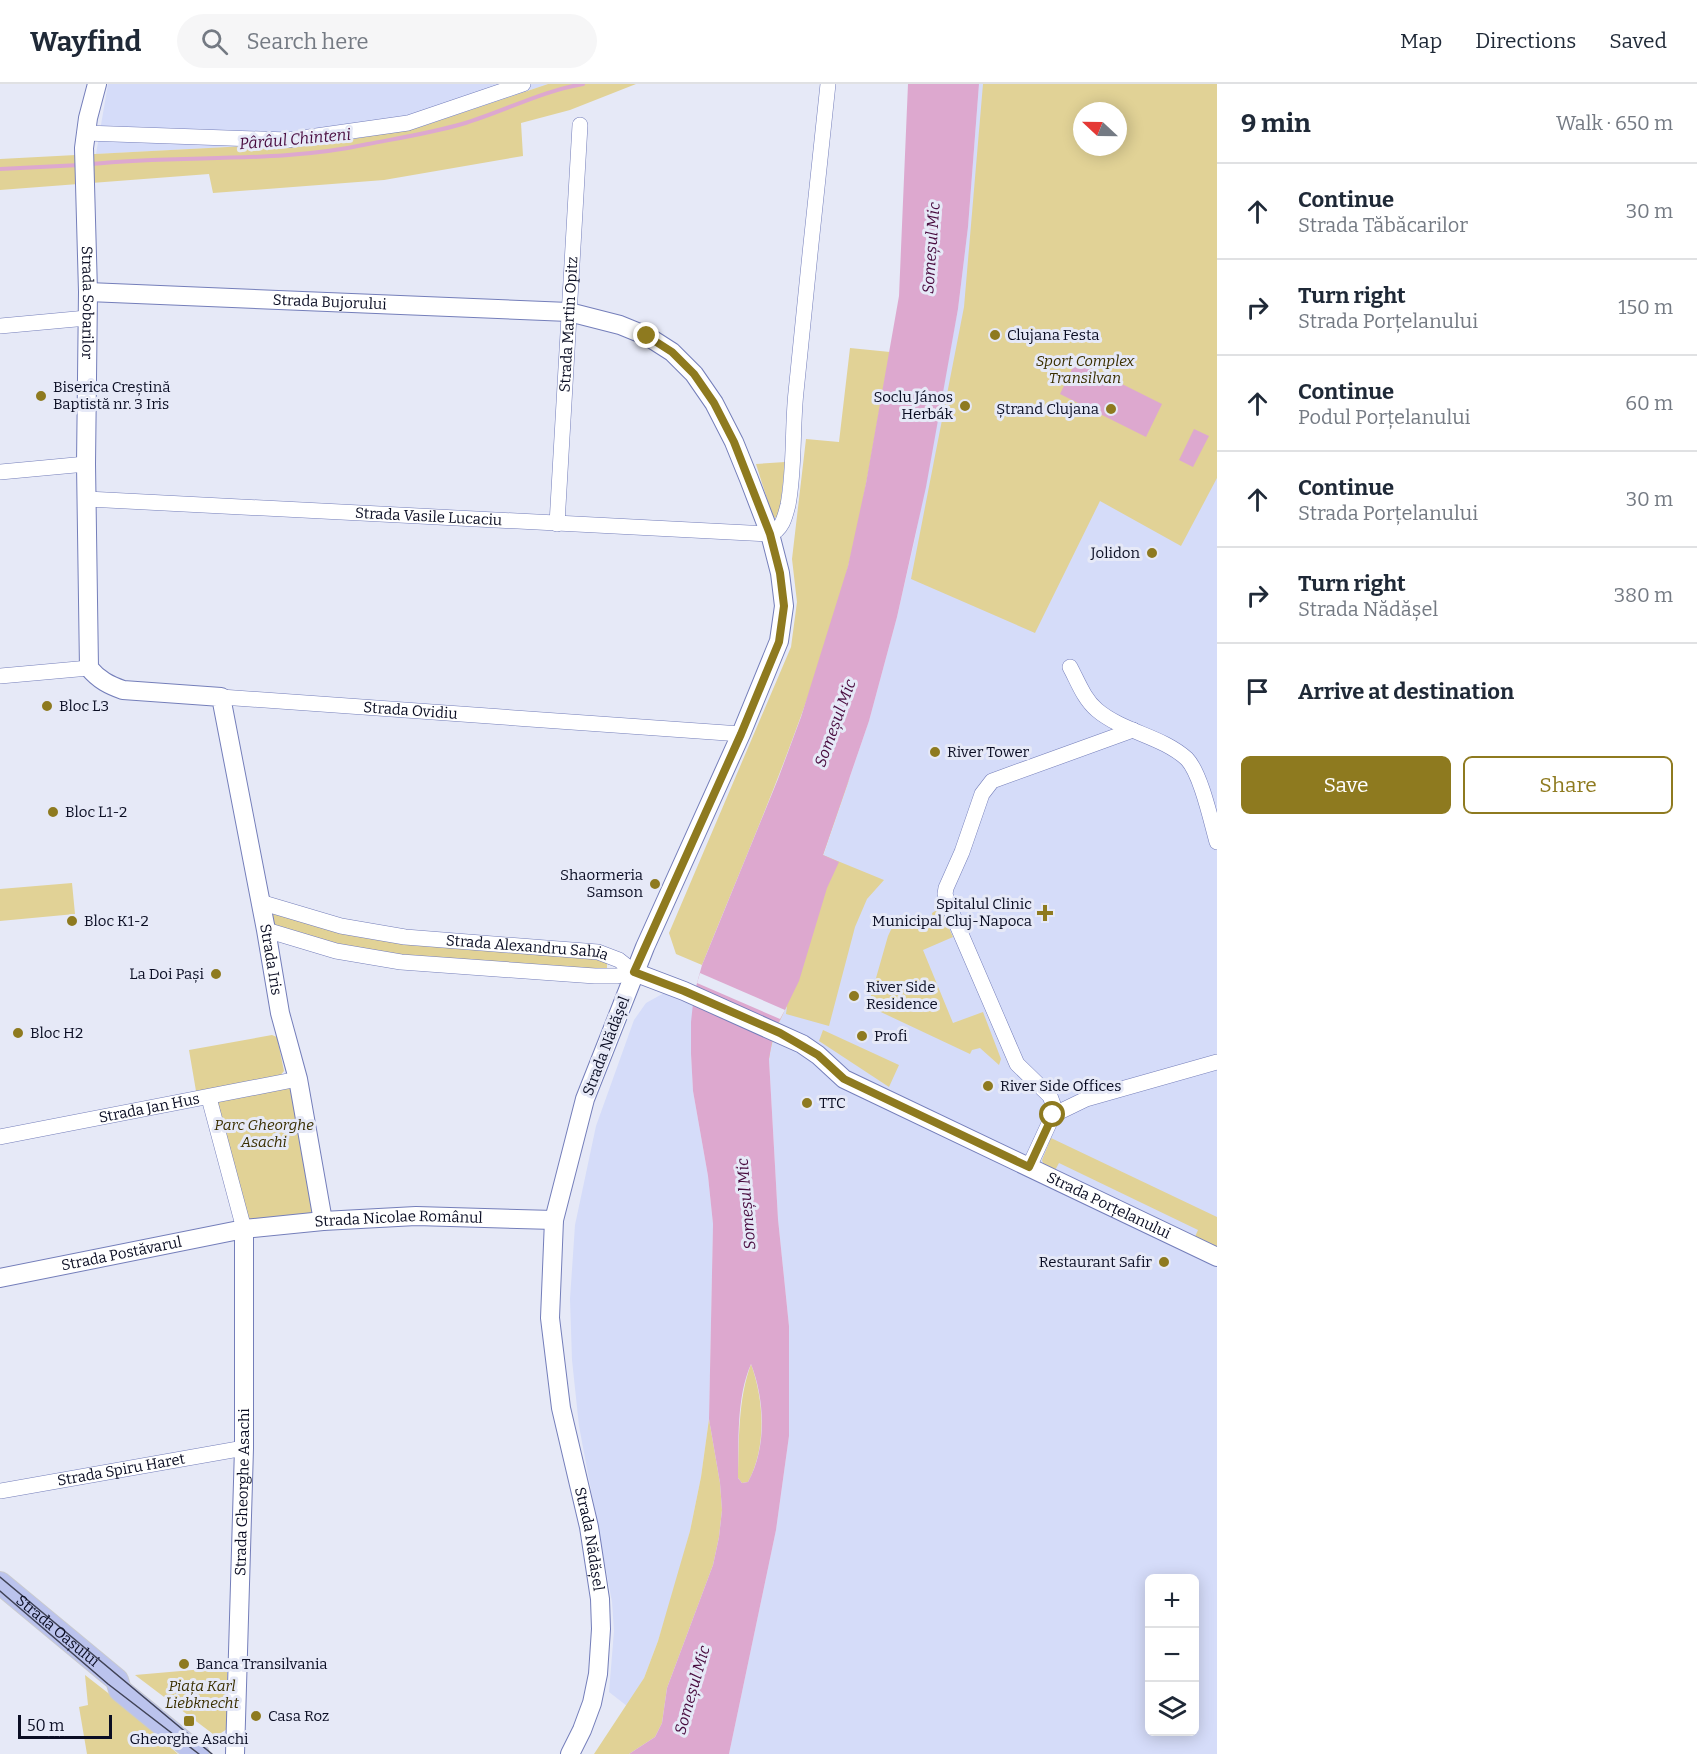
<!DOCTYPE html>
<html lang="en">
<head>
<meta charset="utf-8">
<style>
	:root { --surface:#fff; --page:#f6f6f7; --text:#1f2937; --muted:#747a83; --line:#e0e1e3; --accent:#8e7a1f }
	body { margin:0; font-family:Bitter,serif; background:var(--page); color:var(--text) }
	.controls { position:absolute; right:18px; bottom:18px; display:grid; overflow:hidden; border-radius:9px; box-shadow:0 3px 15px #0003 }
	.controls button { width:54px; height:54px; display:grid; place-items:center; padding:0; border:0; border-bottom:2px solid var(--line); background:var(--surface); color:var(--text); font:30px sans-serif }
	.compass { position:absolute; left:1073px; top:18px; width:54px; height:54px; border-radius:50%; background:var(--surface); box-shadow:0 3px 15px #0003; rotate:292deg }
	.scale { position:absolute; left:18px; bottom:15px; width:94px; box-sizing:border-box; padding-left:6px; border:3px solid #0a0d23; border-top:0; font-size:16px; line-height:21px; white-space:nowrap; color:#0a0d23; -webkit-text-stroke:4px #e6e9f7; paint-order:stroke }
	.stop { position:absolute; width:18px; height:18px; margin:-14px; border:4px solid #8e7a1f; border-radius:50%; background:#fff }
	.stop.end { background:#8e7a1f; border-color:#fff; box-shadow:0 2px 6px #0008 }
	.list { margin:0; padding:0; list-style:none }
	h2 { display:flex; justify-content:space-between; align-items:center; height:78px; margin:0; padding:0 24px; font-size:26px }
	h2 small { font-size:20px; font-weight:400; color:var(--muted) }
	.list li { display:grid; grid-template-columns:39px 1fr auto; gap:18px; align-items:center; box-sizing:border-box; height:96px; padding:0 24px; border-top:2px solid var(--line) }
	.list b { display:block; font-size:22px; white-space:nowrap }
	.list p { margin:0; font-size:20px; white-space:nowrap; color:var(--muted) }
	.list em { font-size:20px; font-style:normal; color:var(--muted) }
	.actions { display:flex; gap:12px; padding:18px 24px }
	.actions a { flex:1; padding:14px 0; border:2px solid var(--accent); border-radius:9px; text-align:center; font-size:21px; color:var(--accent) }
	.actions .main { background:var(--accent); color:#fff }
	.icon { flex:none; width:33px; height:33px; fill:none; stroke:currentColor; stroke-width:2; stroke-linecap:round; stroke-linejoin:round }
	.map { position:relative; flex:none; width:1217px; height:1670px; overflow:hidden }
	header { display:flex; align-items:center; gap:36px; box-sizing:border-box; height:84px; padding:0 30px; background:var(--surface); border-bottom:2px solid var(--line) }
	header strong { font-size:28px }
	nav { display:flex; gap:33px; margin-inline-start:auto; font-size:21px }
	.search { width:420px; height:54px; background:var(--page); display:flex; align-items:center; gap:15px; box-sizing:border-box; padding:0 21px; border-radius:33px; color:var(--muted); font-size:22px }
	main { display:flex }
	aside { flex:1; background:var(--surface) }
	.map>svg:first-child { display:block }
	.built { fill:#d5dcf9; fill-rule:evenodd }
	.green { fill:#e1d296; fill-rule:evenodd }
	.water { fill:#dda8cf; fill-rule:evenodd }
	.pier { fill:#e6e9f7 }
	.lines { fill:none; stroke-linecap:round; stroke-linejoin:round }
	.stream { stroke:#dda8cf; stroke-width:4 }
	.minor-casing { stroke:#747eba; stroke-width:16 }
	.tertiary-casing { stroke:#747eba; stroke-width:20 }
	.primary-casing { stroke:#c9cacf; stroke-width:24 }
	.minor { stroke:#fff; stroke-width:15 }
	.tertiary { stroke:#fff; stroke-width:18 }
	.primary { stroke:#bbc3ed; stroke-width:22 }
	.tram { stroke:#404357; stroke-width:1.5 }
	.route { stroke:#8e7a1f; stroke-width:8 }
	.poi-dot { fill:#8e7a1f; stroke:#e6e9f7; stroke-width:2 }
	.labels { text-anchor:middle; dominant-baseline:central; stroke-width:6; stroke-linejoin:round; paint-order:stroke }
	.street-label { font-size:15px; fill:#0a0d23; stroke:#e6e9f7 }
	.poi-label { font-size:15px; fill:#0a0d23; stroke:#e6e9f7; text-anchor:start }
	.park-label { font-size:15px; font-style:italic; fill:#3a2f00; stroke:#e6e9f7 }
	.water-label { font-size:16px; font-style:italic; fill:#480a3e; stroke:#e6e9f7 }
</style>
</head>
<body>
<header>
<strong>Wayfind</strong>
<div class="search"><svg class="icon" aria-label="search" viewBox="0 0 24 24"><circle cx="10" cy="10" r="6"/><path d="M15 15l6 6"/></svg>Search here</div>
<nav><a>Map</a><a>Directions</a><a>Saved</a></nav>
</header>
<main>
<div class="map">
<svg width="1217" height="1670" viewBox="0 0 1217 1670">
	<rect width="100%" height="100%" fill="#e6e9f7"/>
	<!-- built -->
	<path class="built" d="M108,0H548L417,44L341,57L96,70Z
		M979,0H1217V1670H729L776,1446L789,1352V1242L778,1135L769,975L772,958L778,940L839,778L823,772L869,637L897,533L915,454L958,225L968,143ZM1082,27H1118V63H1082ZM1150,1494H1194V1648H1150Z
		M664,909L693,921L691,970L693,1007L708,1092L713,1140L709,1335L701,1393L690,1447L674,1506L658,1557L644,1594L627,1622L609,1608L614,1547L612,1518L579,1342L572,1276L570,1215L575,1141L596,1042L634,936L646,919Z"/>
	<!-- green -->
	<path class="green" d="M548,0H636L570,26L521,39L523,72L384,96L213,109L209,90L0,106V75L341,57L417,44Z
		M983,0H1217V394L1181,462L1100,417L1035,549L911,495L964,223ZM1082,27H1118V63H1082Z
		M850,264L890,268C876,340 866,413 848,483C812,621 755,750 702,881L676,870L669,849L791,563L797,518L792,475L806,355L839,358Z
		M785,378L780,428L778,433L773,434L756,380Z
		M850,693L823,771L884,796L867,815L855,843L829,942L786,930L787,922C778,939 772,955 769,975L749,925Z
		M72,799L75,830L0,837V805Z
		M940,824L953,853L923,866L953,939L983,928L1001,975L999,981L980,964L972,966L970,970L868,922L888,852L898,831H903L909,843L933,835L932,829Z
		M270,826L596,873L607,877V887L405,874L336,863L273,843Z
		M823,946L899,981L889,1003L819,957Z
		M272,951L277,953L284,987L279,993L196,1007L189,966Z
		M298,995L323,1137L244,1145L209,1014Z
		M1051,1054L1217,1133V1168L1193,1157L1198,1146L1059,1079L1053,1090L1045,1085L1042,1076Z
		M751,1280C764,1316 767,1363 748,1398L742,1399L738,1394C739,1356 738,1315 751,1280Z
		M709,1335L720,1399L722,1426L719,1453L713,1481L667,1604L662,1639L655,1653L629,1670H594L644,1594L658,1557L690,1447L701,1393Z
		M227,1583V1645L221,1649L213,1650L135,1591Z
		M85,1591L126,1623L178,1670H87L79,1623L88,1621Z"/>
	<!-- water -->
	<path class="water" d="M908,0H979L968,143L958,225L926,403L897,533L869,637L823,771L839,778L827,804L799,897L778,940L772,958L769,975L778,1135L789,1242V1352L776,1446L729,1670H629L655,1653L662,1639L667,1604L713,1481L719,1453L722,1426L720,1399L709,1335L713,1140L708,1092L693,1007L691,970V938L694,910L702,881L778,695L801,633L848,482L866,399L899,212ZM751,1280C765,1316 767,1364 748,1398L742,1399L738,1394C739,1358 736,1314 751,1280Z
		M1076,277L1162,320L1146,353L1060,310Z
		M1194,345L1209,352L1193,383L1179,376Z"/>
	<!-- pier -->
	<path class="pier" d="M700,889L785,926L780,935L697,899Z"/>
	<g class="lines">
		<!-- stream -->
		<path class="stream" d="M91,80C183,70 277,80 368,60C399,54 431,49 462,40C503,28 541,7 583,0
			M0,85L80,81"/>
		<!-- minor casing -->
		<g class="minor-casing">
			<g id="minor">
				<path d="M85,49L288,56L408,39L523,0"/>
				<path d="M0,242L87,234"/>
				<path d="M0,388L86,380"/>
				<path id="s1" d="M87,415L770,450C782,446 785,433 788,421C795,384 792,345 796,308C806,205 817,103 828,0"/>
				<path id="s2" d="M557,440L580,41"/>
				<path d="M1070,583C1078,598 1084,615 1097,626C1123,648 1162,652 1187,675C1201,690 1211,737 1217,758"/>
				<path d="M0,592L89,584"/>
				<path id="s3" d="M221,613L741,650"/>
				<path id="s4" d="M260,818L341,842L405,853L598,868L619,876L634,888"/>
				<path d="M266,846L336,867L401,878L595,892H617L634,888"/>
				<path d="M209,1014L244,1145"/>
				<path d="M1053,1031L1086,1015L1217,978"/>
				<path id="s5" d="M0,1053L298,995"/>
				<path d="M1029,1083L1053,1031L1054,1023L1050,1012L1017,980L948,820L945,810L946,804L962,768L982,710L992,697L1133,646"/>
				<path id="s6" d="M0,1407L244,1364"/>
			</g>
		</g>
		<!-- tertiary casing -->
		<g class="tertiary-casing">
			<g id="tertiary">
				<path id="s7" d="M97,0L88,34L84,64L88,208L86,380L89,584C99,596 109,601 123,606L221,613L266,846L280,929L298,995L323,1137"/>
				<path id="s8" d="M88,208L569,228L620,241L647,252L672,268L694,290L714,319L734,358L749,395L770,450L780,489L784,522L779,557L741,650L645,863L585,1015L554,1136L550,1234L561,1324L589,1443L600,1515L601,1545L598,1590L592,1619L582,1646L570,1670"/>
				<path id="s9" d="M634,888L684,907L802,960L818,971L844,995L1217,1173"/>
				<path id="s10" d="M0,1194L244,1145L323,1137L416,1132L554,1136"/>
				<path id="s11" d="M235,1670L244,1364V1145"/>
			</g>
		</g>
		<!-- primary casing -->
		<g class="primary-casing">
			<g id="primary">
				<path id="s12" d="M0,1499L117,1596L120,1606L198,1670"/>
			</g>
		</g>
		<!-- minor -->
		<use href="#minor" class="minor"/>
		<!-- tertiary -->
		<use href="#tertiary" class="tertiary"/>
		<!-- primary -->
		<use href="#primary" class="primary"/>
		<!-- tram -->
		<path class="tram" d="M0,1493L212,1670
			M0,1507L108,1600L199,1670"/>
	</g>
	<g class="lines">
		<!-- route -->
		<path class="route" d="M647,252L672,268L694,290L714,319L734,358L770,450L780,489L784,522L779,558L741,650L634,888L684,907L780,949L818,971L844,995L1029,1083L1053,1031"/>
	</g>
	<!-- markers -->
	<g class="poi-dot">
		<circle cx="995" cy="251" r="6"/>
		<circle cx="41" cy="312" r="6"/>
		<circle cx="965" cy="322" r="6"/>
		<circle cx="1111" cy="325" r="6"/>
		<circle cx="1152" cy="469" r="6"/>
		<circle cx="47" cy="622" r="6"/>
		<circle cx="935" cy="668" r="6"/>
		<circle cx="53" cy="728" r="6"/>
		<circle cx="655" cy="800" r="6"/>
		<path d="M1042 820h6v6h6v6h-6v6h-6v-6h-6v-6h6z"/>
		<circle cx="72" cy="837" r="6"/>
		<circle cx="216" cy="890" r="6"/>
		<circle cx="854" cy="912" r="6"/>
		<circle cx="18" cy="949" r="6"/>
		<circle cx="862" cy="952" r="6"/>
		<circle cx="988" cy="1002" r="6"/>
		<circle cx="807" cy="1019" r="6"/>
		<circle cx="1164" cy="1178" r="6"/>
		<circle cx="184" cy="1580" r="6"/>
		<circle cx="256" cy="1632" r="6"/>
		<rect x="183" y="1631" width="12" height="12" rx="3"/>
	</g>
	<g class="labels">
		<!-- street labels -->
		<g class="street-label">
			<text stroke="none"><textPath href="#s8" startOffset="242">Strada Bujorului</textPath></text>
			<text stroke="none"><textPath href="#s7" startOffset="220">Strada Sobarilor</textPath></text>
			<text stroke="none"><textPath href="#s2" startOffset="200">Strada Martin Opitz</textPath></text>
			<text stroke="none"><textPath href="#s1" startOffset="342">Strada Vasile Lucaciu</textPath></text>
			<text stroke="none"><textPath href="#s3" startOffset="190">Strada Ovidiu</textPath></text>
			<text stroke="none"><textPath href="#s4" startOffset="272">Strada Alexandru Sahia</textPath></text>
			<text stroke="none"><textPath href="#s7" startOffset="992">Strada Iris</textPath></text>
			<text transform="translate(606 962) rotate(-69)">Strada Nădășel</text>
			<text stroke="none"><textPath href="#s5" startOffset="152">Strada Jan Hus</textPath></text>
			<text stroke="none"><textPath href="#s9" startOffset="531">Strada Porțelanului</textPath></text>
			<text stroke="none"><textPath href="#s10" startOffset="404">Strada Nicolae Românul</textPath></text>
			<text stroke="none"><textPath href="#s10" startOffset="124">Strada Postăvarul</textPath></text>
			<text stroke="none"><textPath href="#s6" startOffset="123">Strada Spiru Haret</textPath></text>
			<text stroke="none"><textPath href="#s11" startOffset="262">Strada Gheorghe Asachi</textPath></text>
			<text stroke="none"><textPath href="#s8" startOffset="1856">Strada Nădășel</textPath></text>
			<text stroke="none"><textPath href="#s12" startOffset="75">Strada Oașului</textPath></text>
		</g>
		<!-- poi labels -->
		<g class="poi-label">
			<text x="1007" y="251">Clujana Festa</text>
			<text x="53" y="303">Biserica Creștină<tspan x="53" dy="17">Baptistă nr. 3 Iris</tspan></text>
			<text x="953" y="313" text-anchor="end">Soclu János<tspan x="953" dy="17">Herbák</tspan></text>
			<text x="1099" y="325" text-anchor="end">Ștrand Clujana</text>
			<text x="1140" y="469" text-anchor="end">Jolidon</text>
			<text x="59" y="622">Bloc L3</text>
			<text x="947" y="668">River Tower</text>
			<text x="65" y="728">Bloc L1-2</text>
			<text x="643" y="791" text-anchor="end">Shaormeria<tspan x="643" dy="17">Samson</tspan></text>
			<text x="1032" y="820" text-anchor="end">Spitalul Clinic<tspan x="1032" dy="17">Municipal Cluj-Napoca</tspan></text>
			<text x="84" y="837">Bloc K1-2</text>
			<text x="204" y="890" text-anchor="end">La Doi Pași</text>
			<text x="866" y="903">River Side<tspan x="866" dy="17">Residence</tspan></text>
			<text x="30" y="949">Bloc H2</text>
			<text x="874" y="952">Profi</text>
			<text x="1000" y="1002">River Side Offices</text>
			<text x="819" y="1019">TTC</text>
			<text x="1152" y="1178" text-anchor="end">Restaurant Safir</text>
			<text x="196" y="1580">Banca Transilvania</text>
			<text x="268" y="1632">Casa Roz</text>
			<text x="189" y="1655" text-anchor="middle">Gheorghe Asachi</text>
		</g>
		<!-- park labels -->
		<g class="park-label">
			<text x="1085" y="277">Sport Complex<tspan x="1085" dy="17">Transilvan</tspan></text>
			<text x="264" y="1041">Parc Gheorghe<tspan x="264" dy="17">Asachi</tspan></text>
			<text x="202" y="1602">Piața Karl<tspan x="202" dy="17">Liebknecht</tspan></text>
		</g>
		<!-- water labels -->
		<g class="water-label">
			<text transform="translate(295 55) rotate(-5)">Pârâul Chinteni</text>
			<text transform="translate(931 164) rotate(-86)">Someșul Mic</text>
			<text transform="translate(835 639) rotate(-70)">Someșul Mic</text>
			<text transform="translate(746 1120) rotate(-95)">Someșul Mic</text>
			<text transform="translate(692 1606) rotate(-74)">Someșul Mic</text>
		</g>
	</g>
</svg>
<div class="controls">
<button>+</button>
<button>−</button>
<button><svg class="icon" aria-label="layers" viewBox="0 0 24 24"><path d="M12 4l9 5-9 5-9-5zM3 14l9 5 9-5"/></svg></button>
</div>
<svg class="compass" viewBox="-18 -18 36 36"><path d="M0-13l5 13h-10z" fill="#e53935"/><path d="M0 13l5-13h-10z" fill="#747a83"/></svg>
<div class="scale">50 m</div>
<div class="stop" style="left:1053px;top:1031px"></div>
<div class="stop end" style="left:647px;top:252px"></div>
</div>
<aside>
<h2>9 min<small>Walk · 650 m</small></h2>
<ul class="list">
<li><svg class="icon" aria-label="ahead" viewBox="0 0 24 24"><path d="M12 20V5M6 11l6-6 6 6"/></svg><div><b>Continue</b><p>Strada Tăbăcarilor</p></div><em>30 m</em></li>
<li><svg class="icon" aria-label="right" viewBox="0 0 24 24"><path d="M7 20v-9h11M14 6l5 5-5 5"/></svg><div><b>Turn right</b><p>Strada Porțelanului</p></div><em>150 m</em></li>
<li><svg class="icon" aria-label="ahead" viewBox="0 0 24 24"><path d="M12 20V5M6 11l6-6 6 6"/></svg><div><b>Continue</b><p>Podul Porțelanului</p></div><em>60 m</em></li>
<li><svg class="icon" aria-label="ahead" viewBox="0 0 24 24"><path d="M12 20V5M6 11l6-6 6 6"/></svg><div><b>Continue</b><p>Strada Porțelanului</p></div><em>30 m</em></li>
<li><svg class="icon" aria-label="right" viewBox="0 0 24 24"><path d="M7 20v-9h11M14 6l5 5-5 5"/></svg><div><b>Turn right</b><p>Strada Nădășel</p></div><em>380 m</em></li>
<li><svg class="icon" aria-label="arrive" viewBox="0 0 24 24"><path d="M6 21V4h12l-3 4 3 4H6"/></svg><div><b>Arrive at destination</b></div></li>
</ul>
<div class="actions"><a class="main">Save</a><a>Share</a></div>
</aside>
</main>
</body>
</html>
